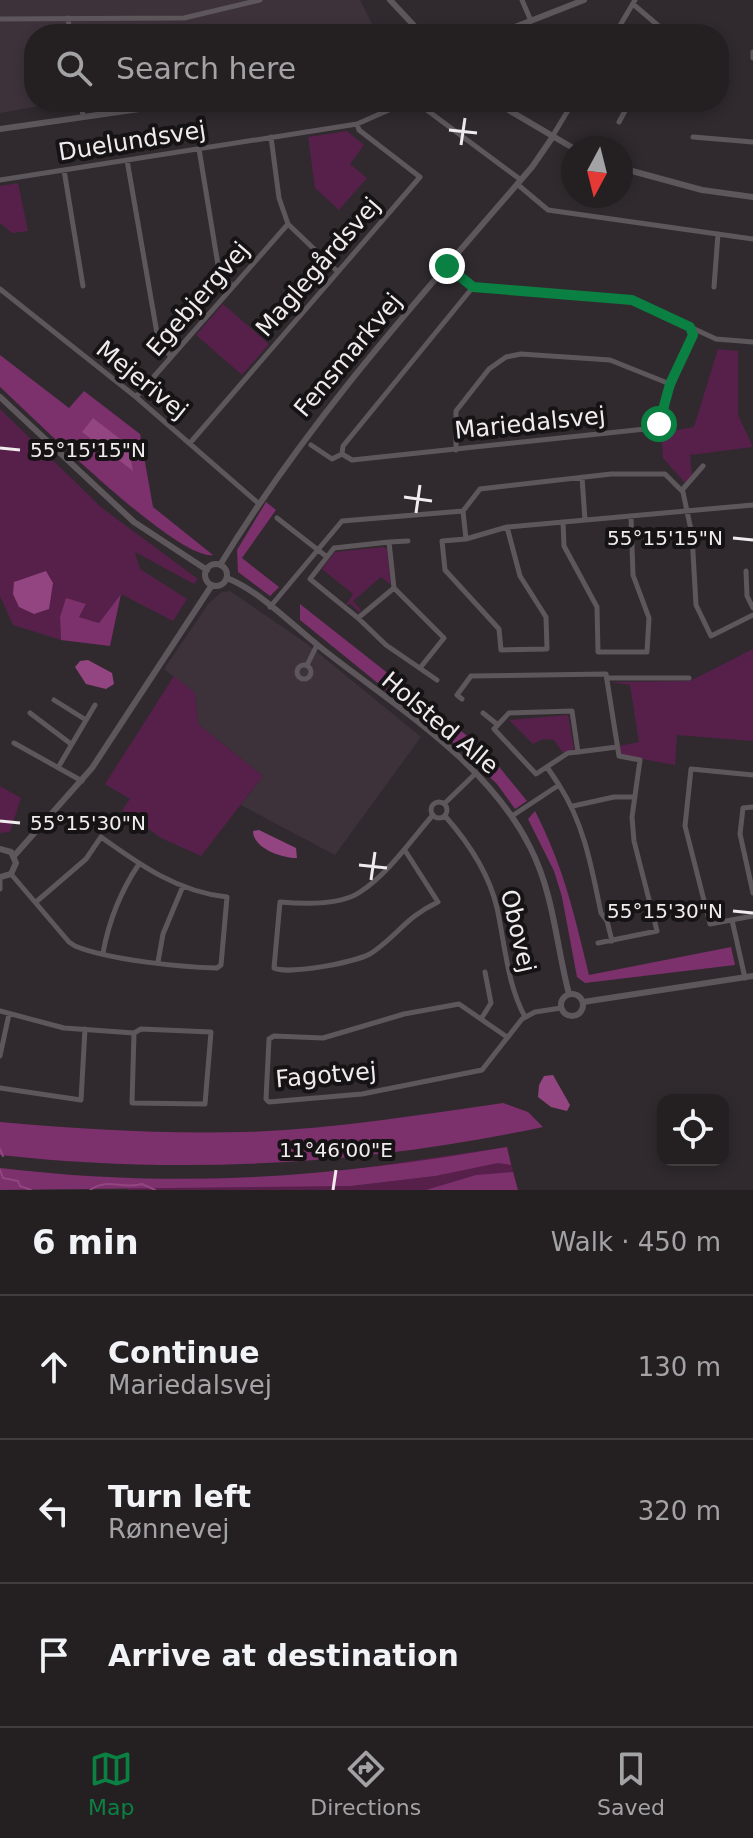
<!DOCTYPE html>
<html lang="en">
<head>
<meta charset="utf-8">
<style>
	:root { --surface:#242022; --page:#302d2f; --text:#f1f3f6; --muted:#a3a3a5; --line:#413e40; --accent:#0b8043 }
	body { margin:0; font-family:"DejaVu Sans",sans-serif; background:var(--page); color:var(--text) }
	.controls { position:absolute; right:24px; bottom:24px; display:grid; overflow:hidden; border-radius:16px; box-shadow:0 4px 12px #0003 }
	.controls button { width:72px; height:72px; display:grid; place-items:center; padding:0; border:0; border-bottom:2px solid var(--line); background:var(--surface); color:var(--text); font:40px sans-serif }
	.compass { position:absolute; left:561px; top:136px; width:72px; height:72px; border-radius:50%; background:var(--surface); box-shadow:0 4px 12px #0003; rotate:187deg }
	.stop { position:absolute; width:24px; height:24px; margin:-18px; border:6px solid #0b8043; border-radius:50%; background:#fff }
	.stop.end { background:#0b8043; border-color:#fff; box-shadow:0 2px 8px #0008 }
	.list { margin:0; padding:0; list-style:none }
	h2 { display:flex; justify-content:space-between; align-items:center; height:104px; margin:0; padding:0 32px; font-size:34px }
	h2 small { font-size:26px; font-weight:400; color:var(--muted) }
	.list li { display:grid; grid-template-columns:52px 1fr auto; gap:24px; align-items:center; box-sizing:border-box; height:144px; padding:0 32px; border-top:2px solid var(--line) }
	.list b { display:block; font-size:30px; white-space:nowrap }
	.list p { margin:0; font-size:26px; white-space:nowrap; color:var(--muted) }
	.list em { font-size:26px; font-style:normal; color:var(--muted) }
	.icon { flex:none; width:44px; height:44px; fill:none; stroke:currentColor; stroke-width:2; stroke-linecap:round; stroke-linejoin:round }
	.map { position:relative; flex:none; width:753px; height:1190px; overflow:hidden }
	.search { position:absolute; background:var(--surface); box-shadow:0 4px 12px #0003; left:24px; right:24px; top:24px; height:88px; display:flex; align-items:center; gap:20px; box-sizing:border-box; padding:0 28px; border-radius:32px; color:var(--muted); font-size:30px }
	.sheet { height:536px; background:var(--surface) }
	nav { display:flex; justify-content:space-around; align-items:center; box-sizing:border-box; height:112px; border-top:2px solid var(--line); background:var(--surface); font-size:22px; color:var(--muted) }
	nav a { display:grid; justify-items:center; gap:4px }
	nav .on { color:var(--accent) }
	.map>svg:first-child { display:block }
	.built { fill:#3d323a }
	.green { fill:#56204b }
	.forest { fill:#7c306c }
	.water { fill:#934581 }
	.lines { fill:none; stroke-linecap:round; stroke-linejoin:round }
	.stream { stroke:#934581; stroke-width:2 }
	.minor { stroke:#5d575b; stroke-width:5 }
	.tertiary { stroke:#5d575b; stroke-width:6 }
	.route { stroke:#0b8043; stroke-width:10 }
	.ticks { fill:none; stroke:#f0ecee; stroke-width:3 }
	.labels { text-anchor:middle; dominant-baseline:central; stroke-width:8; stroke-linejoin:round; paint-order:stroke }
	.street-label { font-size:24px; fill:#f0ecee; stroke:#161315 }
	.ticks-label { font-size:20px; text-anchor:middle; fill:#f0ecee; stroke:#161315; stroke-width:8; stroke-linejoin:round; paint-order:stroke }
</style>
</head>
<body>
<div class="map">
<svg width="753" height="1190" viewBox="0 0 753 1190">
	<rect width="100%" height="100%" fill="#302a2e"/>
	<!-- built -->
	<path class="built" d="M0,0H360L377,34H34V102H62L0,113Z
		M230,591L306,643L421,737L335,855L241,805L263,776L198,724L195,693L164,669L209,603L222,592Z"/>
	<!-- green -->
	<path class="green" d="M347,131L364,145L350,164L367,178L339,210L315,188L308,137Z
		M18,183L28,231L12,233L0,223V186Z
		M223,304L269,344L242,375L196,335Z
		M718,349L738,351V415L753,447L690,455L692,475L685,483L663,458L661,433L694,427Z
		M0,409L102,508L198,579L194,584L135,552L140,569L187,599L173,621L121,594L99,623L79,617L86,605L60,617L61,640L13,625L0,596Z
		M383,547L387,549L391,585L381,577L353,601L361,610L359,612L351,604L346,605L353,594L322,569L335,552Z
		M753,649V741L677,735L675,765L620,755L619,746L639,742L630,685L610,682L690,681Z
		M174,676L195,693L198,724L263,776L201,856L161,838L122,810L130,799L105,784Z
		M568,715L574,749L563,753L554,740L543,739L533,744L509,720Z
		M0,786L21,798L10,832L0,833Z
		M507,1147L518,1190H128L129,1180L307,1176Z"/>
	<!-- forest -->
	<path class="forest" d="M0,355L69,408L84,391L140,434L153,507L213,555C177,561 33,417 0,387Z
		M266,502L276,510L242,558L279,587L270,596L238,572L237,550Z
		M121,594L110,646L61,640L60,617L66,598L86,604L79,617L99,623Z
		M300,604L432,708L422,719L300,620Z
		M450,722L487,752L527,801L515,809L497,784L443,733Z
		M535,811C564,868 574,913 589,975L731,947L735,965L585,983L577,977L562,897L554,871L528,819Z
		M503,1103L528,1112L543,1127C365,1165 181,1175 0,1155V1122C81,1129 162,1134 243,1132C330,1130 417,1115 503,1103Z
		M507,1147L511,1165L498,1163L435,1176L350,1186L0,1190V1168C180,1189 328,1178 507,1147Z
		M513,1172L518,1190H426L476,1175Z"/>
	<!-- water -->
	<path class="water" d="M93,418L128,445L133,471L82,432Z
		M46,571L53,583L49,609L34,614L19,607L13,594L14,582Z
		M88,660L112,673L114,684L106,689L86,684L75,667L80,661Z
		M259,830L296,848L297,858C281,858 253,848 253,831Z
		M553,1075L570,1105L567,1111L551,1107L538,1097L539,1085L544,1076Z"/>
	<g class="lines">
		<!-- stream -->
		<path class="stream" d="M0,1149L3,1156
			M0,1170L3,1178L18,1181L20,1186L31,1190
			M90,1190C108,1177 122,1190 142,1184L155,1190"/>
		<!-- minor -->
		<path class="minor" d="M522,0L531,21
			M633,4L668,34
			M68,18L70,34
			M0,19L184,18L260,0
			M615,34L635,0
			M753,52V58
			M81,102L83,116
			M416,102L521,180
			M653,106L655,102
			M619,122L630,102
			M271,137L279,198L288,224L338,272
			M552,137L573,102
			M693,137L753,142
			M199,149L218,265L222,276L233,286
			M127,160L158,339L171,357
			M64,170L83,286
			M0,180L357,124L407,102
			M517,184L548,210L753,239
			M447,266L473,287L632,300L716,339L753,342
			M714,287L718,234
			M0,289L136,397L258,503
			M136,397L288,224
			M190,443L420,177L359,130L357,124
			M311,445L332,459L342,454L352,460L655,428L694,331
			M456,450V411L489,369L506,357L521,354L610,360L670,384
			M342,454L343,446L473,287
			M582,477L585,520
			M682,490L703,466
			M463,511L466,539L442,541L445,570L499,629L501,650L547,649L546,617L520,576L507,527
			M277,518L327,557L310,579L358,618L394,588
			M563,522L564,546L597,607L598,652H647L649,618L633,575L631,517
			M466,539L507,527L753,505
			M389,542L408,541
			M327,557L334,548L389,542L394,588L444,638L420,668
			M746,571L747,596L753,608
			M270,607L342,521L463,511L480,489L611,474H665L683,492L692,535L696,605L711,636L753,615
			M358,618L386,645L437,680
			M297 672a7 7 0 1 1 14 0a7 7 0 1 1-14 0Z
			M307,665L317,645
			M607,678H689
			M462,699L457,695L471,676L606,674L619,756L640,760L632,817L634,841L657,931L598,943
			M54,700L86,720
			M572,711L578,752L568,753L536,774L494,729L509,713Z
			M30,713L71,744
			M483,713L498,725
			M14,743L82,781
			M578,752L617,747
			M59,766L95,705
			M753,775L691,769L685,826L710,924L753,916
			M559,785C584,823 592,869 601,913L607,921L612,941
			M431 810a8 8 0 1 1 16 0a8 8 0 1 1-16 0Z
			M444,804L476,773
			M573,806L614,797H635
			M753,807L743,808L740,834L753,893
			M445,816C468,842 489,873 497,908C505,944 507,984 525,1017
			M512,816L559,785L547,767
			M406,852L438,902C406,917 399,934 373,952C360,962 288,975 274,968L280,902C303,904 340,906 360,892C388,874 411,840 433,815
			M11,874L69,942L75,946C109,960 180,967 217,968L221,965L227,897C178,892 140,865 101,837L86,859L36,902
			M0,879V889
			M732,920L745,978
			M103,953C109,920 120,892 139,864
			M158,962L163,934L183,886
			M0,1011L64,1028L134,1033L141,1029L211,1032L205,1104L132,1103L134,1033
			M481,1019L491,1003L485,972
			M507,1037L459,1004L404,1014L323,1038L274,1036L269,1039L266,1099L269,1102L362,1094L482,1070L522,1019L535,1012L561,1008
			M0,1056L9,1014
			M0,1088L81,1100L85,1029"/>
		<!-- tertiary -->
		<path class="tertiary" d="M390,0L422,34
			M497,34L584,0
			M495,102L573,148
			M0,129L188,102
			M621,168L702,190L753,197
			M0,397L134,522L207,570
			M205 575a11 11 0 1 1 22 0a11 11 0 1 1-22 0Z
			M220,565C309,419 421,296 532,167L552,138
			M227,578C261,592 291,624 320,647C394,706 486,760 530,847C554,894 556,945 569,994
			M0,849L11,852L16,863L11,874L0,877
			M14,856L92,768L212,585
			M561 1005a11 11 0 1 1 22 0a11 11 0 1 1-22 0Z
			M583,1002L753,976"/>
	</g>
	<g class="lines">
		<!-- route -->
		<path class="route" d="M447,266L473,287L632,300L690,327L693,335L670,384L659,424"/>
	</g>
	<!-- ticks -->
	<path class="ticks" d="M449,130L477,133M461,145L465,118M0,448L20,450M404,497L432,501M416,513L420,485M733,538L753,540M0,821L20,823M359,865L387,868M371,880L375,852M733,911L753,913M333,1190L336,1170"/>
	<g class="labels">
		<!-- street labels -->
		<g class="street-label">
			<text transform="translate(132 141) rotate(-9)">Duelundsvej</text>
			<text transform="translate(318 267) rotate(-49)">Maglegårdsvej</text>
			<text transform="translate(198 299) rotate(-49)">Egebjergvej</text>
			<text transform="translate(348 355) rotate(-50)">Fensmarkvej</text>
			<text transform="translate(142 380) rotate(39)">Mejerivej</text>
			<text transform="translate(530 423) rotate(-6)">Mariedalsvej</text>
			<text transform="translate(440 723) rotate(40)">Holsted Alle</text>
			<text transform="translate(518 931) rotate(77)">Obovej</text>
			<text transform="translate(326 1075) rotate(-5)">Fagotvej</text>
		</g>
	</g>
	<g class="ticks-label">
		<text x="88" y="457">55°15'15"N</text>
		<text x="665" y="545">55°15'15"N</text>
		<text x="88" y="830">55°15'30"N</text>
		<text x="665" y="918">55°15'30"N</text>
		<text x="336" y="1157">11°46'00"E</text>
	</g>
</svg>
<div class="controls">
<button><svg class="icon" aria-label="locate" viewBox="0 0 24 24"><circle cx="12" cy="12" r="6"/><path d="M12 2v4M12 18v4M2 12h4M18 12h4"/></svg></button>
</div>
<svg class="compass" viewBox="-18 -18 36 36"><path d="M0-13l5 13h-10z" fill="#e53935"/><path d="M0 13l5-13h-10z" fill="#a3a3a5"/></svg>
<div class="stop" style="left:659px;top:424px"></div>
<div class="stop end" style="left:447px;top:266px"></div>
<div class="search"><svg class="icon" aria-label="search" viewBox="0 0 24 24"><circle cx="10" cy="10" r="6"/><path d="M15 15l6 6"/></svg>Search here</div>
</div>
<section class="sheet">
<h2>6 min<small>Walk · 450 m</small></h2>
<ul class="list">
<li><svg class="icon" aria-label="ahead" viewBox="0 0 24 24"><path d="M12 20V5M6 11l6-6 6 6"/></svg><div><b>Continue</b><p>Mariedalsvej</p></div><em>130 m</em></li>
<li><svg class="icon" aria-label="left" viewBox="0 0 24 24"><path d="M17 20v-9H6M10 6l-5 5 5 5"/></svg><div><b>Turn left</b><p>Rønnevej</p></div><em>320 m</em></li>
<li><svg class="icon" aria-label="arrive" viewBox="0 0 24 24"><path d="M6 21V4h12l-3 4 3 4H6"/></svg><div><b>Arrive at destination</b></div></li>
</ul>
</section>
<nav>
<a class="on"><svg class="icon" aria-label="map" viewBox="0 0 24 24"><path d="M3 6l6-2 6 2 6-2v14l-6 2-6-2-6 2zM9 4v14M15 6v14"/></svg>Map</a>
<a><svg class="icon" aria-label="directions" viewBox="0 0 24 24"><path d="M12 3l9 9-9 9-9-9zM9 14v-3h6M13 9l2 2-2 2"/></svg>Directions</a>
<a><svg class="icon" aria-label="saved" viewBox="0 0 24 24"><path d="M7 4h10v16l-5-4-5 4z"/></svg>Saved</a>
</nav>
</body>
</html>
